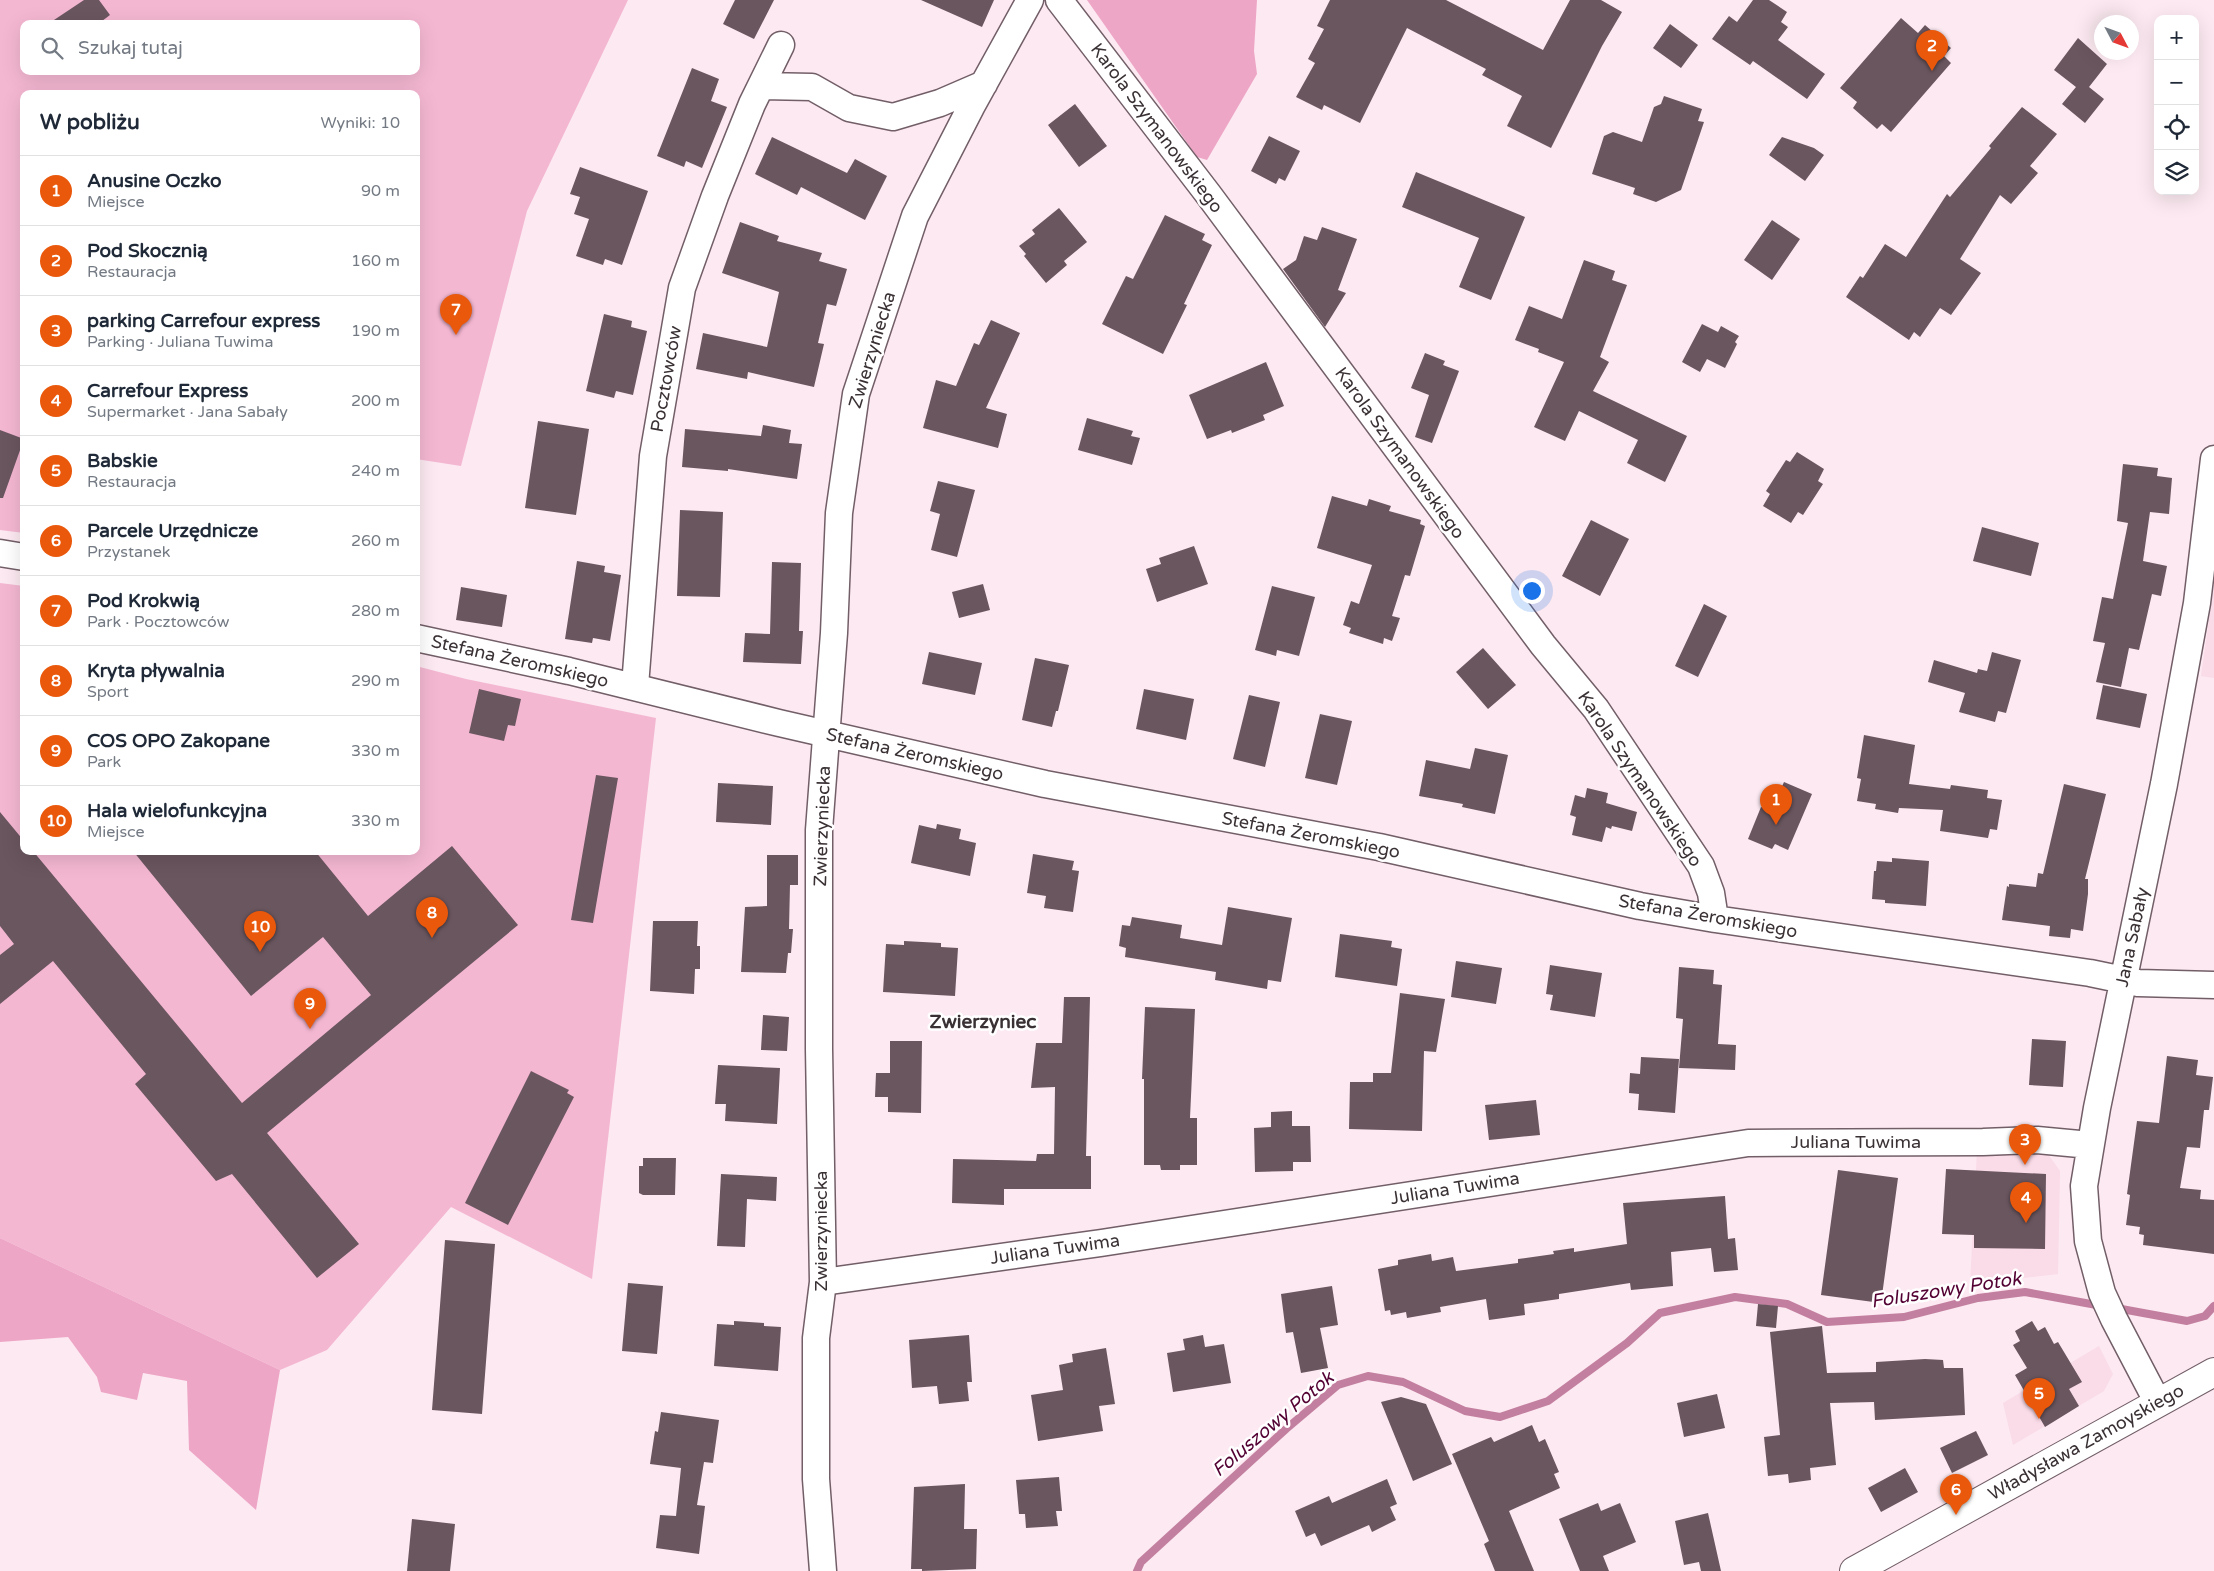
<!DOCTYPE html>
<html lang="pl">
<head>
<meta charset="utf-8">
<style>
	:root { --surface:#fff; --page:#f6f6f7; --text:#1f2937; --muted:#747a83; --line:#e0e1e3; --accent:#ea580c }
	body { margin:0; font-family:"Varela Round",sans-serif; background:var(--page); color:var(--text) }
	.controls { position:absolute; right:15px; top:15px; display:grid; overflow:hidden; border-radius:10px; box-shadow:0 5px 20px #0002 }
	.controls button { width:45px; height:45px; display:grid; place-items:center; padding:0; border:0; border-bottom:1px solid var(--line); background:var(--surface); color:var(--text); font:25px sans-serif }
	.compass { position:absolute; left:2094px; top:15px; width:45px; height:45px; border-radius:50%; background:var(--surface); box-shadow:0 5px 20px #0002; rotate:131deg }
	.you { position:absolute; left:1531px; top:590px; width:18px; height:18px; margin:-12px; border:4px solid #fff; border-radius:50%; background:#1a73e8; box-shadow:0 0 0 8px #1a73e833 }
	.badge { display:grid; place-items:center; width:32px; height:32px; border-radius:50%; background:var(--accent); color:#fff; font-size:16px; font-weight:700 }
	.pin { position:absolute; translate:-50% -41px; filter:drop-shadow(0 1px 2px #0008) }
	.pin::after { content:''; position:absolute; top:26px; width:18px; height:15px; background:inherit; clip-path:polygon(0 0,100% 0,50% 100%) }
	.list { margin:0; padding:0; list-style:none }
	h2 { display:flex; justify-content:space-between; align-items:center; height:65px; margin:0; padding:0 20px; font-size:21px }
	h2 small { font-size:16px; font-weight:400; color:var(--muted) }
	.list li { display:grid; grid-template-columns:32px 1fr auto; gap:15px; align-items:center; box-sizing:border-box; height:70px; padding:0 20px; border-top:1px solid var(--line) }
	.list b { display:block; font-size:19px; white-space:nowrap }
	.list p { margin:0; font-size:16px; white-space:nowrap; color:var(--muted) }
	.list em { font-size:16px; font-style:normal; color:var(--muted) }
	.icon { flex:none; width:28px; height:28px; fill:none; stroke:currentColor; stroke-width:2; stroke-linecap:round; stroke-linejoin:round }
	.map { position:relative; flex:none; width:2214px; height:1571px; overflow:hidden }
	.search { position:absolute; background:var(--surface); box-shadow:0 5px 20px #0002; left:20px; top:20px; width:400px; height:55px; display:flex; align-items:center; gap:12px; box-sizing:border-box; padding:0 18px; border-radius:10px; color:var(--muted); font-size:19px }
	.panel { position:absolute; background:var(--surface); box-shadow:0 5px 20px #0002; left:20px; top:90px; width:400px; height:765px; border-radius:10px }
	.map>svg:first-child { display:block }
	.built { fill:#fadbe8 }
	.green { fill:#f4b7d2; fill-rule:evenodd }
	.forest { fill:#eea6c7 }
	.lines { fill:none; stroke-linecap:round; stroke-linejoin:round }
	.stream { stroke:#c37f9f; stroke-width:8 }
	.building { fill:#6a565f }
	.street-casing { stroke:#725e67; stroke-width:29 }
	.secondary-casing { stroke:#725e67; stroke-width:30 }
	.street { stroke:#fff; stroke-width:26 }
	.secondary { stroke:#fff; stroke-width:28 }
	.labels { text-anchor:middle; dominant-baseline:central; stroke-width:5; stroke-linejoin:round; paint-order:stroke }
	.street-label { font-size:18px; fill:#3a3135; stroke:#fff }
	.neighbourhood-label { font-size:19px; font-weight:bold; fill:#3a3135; stroke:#fff }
	.water-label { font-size:19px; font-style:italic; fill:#530033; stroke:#fff }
</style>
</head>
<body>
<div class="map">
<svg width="2214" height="1571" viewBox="0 0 2214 1571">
	<rect width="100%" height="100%" fill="#fce9f1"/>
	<!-- built -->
	<path class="built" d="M2214,585V678L2201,676Z
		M1977,1151L2048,1154L2060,1171L2058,1274L1970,1284Z
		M2099,1346L2113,1374L2104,1391L2013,1445L2003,1403Z"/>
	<!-- green -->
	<path class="green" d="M0,0H628L527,211L461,466L416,459V94H24V533L0,530ZM24,24H416V71H24Z
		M0,583L24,586V851H416V666L466,679L656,718L592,1279L451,1207L327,1350L280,1370L0,1238Z"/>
	<!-- forest -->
	<path class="forest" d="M1087,0H1257L1254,51L1257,74L1207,160L1197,157Z
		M0,1238L280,1370L256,1510L189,1450L187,1381L143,1373L137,1400L101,1392L97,1377L68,1337L0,1342Z"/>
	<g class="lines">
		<!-- stream -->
		<path class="stream" d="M2116,1308L2187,1321L2205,1316L2214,1306
			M1137,1571L1141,1562L1286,1429L1338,1385L1368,1376L1403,1382L1465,1411L1500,1417L1548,1401L1627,1343L1660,1313L1735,1297L1787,1304L1827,1322L1904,1317L1978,1298L2025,1292L2102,1306"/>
	</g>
	<!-- building -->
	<path class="building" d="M84,0H99L110,15L98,24H48Z
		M735,0H774L754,39L723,24Z
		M921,0H994L982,27Z
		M1330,0H1446L1543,50L1570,0H1601L1622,12L1602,46L1551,148L1507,126L1522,96L1482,75L1486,69L1407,28L1360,123L1324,105L1322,110L1296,97L1315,63L1308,59L1324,29L1317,26Z
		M1753,0H1769L1787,12L1781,22L1788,27L1778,40L1825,74L1807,99L1753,61L1750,65L1712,39L1729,16L1737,22Z
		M1901,18L1918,33L1925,25L1951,48L1944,56L1951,63L1891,132L1882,124L1877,129L1853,108L1857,102L1840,88Z
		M1670,24L1698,45L1681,68L1653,48Z
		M2078,38L2107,64L2089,87L2104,99L2085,123L2062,104L2076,87L2054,70Z
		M692,68L719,79L711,101L727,107L702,168L686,161L684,167L657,156Z
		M1664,96L1702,109L1698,121L1704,122L1681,190L1656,202L1633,194L1635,188L1592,174L1604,136L1613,132L1642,142L1654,107L1661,104Z
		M1075,104L1107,146L1079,167L1048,125Z
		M2022,107L2057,134L2030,166L2038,173L2011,204L2000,195L1960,259L1981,273L1951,315L1940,308L1920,337L1914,332L1909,340L1846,297L1860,276L1863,278L1885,244L1906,257L1947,194L1950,197L1991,148L1989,146Z
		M1269,136L1300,151L1285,181L1279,178L1276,184L1251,171Z
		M772,137L847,173L855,159L887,176L865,220L801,187L797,195L755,174Z
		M1782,137L1814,148L1824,155L1805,181L1769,155Z
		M580,167L648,191L622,265L605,259L603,265L576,256L589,219L574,214L580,197L570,194Z
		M1416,172L1525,217L1491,300L1459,287L1479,238L1402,207Z
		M1059,208L1087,242L1064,261L1067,265L1046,283L1024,256L1026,254L1019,246L1035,234L1032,230Z
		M1165,215L1205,234L1202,240L1212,245L1184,304L1187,305L1163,354L1102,324L1126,276L1133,279Z
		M1772,220L1800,239L1772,280L1744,260Z
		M740,222L779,236L777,241L822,253L819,261L847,269L836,306L827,304L818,343L824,344L814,387L748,372L747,379L696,369L703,333L767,347L779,292L722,273Z
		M1322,227L1357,239L1338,290L1346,293L1325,327L1283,269L1296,260L1304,236L1317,240Z
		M1584,260L1615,271L1612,280L1627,285L1600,357L1609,362L1593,391L1687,436L1665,482L1627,463L1638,440L1579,411L1565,441L1534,427L1564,362L1538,352L1539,349L1515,340L1529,306L1562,319Z
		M604,314L632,321L631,327L647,331L633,395L616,391L614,398L586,391Z
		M991,320L1020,333L986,408L1007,414L998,448L923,428L936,380L956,386L974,343L979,345Z
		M1702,324L1718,332L1721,326L1739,336L1735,342L1737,344L1725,368L1707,359L1700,372L1682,362Z
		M1425,353L1445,361L1443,365L1459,371L1432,443L1415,437L1429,395L1411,388Z
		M1266,362L1284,406L1263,415L1265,420L1232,433L1231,430L1207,439L1189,395Z
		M1087,418L1133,431L1131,436L1140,438L1132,465L1078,450Z
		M538,421L589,429L576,515L525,508Z
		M763,425L791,430L789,443L802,444L797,479L728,469V471L682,467L685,429L761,436Z
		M0,430L24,439L3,498H0Z
		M1797,452L1824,469L1818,481L1823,484L1803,515L1798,512L1791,523L1763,506L1770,494L1766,491L1786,460L1790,462Z
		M2123,464L2158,468L2157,476L2172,478L2169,514L2150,512L2143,561L2167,566L2161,596L2152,594L2139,650L2129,648L2121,687L2096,682L2105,643L2093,641L2102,597L2113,599L2128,523L2117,521Z
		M938,481L975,490L957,557L931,550L940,514L930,511Z
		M1332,496L1367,506L1369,499L1391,506L1389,511L1421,520L1420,524L1425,526L1410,576L1405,575L1392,616L1400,618L1392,641L1384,638L1383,644L1349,633L1351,628L1343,625L1351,601L1359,604L1372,565L1317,548Z
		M680,510L723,512L720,597L677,596Z
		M1591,520L1629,539L1600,596L1562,576Z
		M1982,527L2039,543L2031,576L1973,561Z
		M1194,546L1208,584L1157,602L1146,569L1161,564L1159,558Z
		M577,561L605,566L604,572L621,575L610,641L593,638L592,643L565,639Z
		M772,562L801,563L799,631H803L801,664L743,662L745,633L770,634Z
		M983,584L990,610L959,618L952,592Z
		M1272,586L1315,597L1299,656L1277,650L1276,656L1255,650Z
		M461,587L507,595L502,627L456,620Z
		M1704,604L1727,616L1698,677L1675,666Z
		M1483,648L1516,685L1488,709L1456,672Z
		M929,652L982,663L975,695L922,684Z
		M1992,652L2021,660L2006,713L1998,711L1995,722L1959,712L1965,693L1928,682L1934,660L1977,673L1978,669L1987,671Z
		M1035,658L1069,665L1058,711H1056L1052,727L1022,720Z
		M2103,685L2147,694L2140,728L2096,719Z
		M479,689L521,699L515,726L508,725L504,741L469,733Z
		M1144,689L1194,699L1186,740L1136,729Z
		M1249,695L1280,702L1265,767L1233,759Z
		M1320,714L1352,721L1337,785L1305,778Z
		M1864,735L1915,745L1909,784L1950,789L1951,785L1988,790L1987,798L2002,800L1997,830L1990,829L1988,838L1940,831L1943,810L1899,808L1898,813L1875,809L1876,804L1857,801L1861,779L1857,778Z
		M1475,748L1508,755L1495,814L1462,807L1463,804L1419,796L1426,760L1470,769Z
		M596,775L618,778L593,923L571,920Z
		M1784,782L1812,794L1788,850L1775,844L1772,849L1748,839L1761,807L1771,811Z
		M718,783L773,786L771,825L716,822Z
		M2064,784L2106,794L2085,879H2088V894L2083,931L2071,929L2070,938L2049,936L2050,926L2002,920L2007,886L2009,887V884L2036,887L2038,873L2043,874Z
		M1587,788L1608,793L1606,803L1637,812L1632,831L1612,826L1611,829L1606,827L1602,842L1572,835L1576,817L1570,815L1575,795L1585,798Z
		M0,812L24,841V851H33L242,1103L371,995L323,937L251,996L133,851H315L368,916L452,846L518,925L267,1133L359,1244L317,1278L232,1174L216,1181L135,1084L146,1074L53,961L0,1004V955L14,944L0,926Z
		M937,824L961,829L959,839L976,843L970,876L911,863L919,825L936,829Z
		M1033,854L1074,861L1072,870L1079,871L1073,912L1044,908L1046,896L1027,893Z
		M767,855H798V885H790L789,929H793L791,953H788L786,973L741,972L745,907L767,906Z
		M1892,858L1929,861L1926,906L1885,903V900L1872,899L1874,871H1876L1877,861L1892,862Z
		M1228,907L1292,918L1281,982L1268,980L1267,989L1215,980L1216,972L1125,957L1126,948L1119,946L1122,925L1130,926L1132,917L1182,925L1180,938L1222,945Z
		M653,921H698L697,946H700V969H695L694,994L650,991Z
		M1340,934L1392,941L1391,947L1402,949L1397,986L1335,977Z
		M904,941L941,943V947L958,948L955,996L883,992L886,944L904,945Z
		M1456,961L1502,968L1496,1004L1451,997Z
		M1550,965L1602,973L1595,1017L1550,1010L1553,995L1546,994Z
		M1679,967L1714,970L1713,984L1722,985L1718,1044L1736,1045L1735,1070L1679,1068L1683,1019L1676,1018Z
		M1400,993L1445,999L1436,1052L1424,1051L1422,1131L1349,1129L1350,1082H1373V1073H1391Z
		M1064,997H1090L1086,1156H1091V1189H1004V1205L952,1203L953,1159L1036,1161L1037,1154H1054L1055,1087L1031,1088L1036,1043H1062Z
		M1145,1007L1195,1009L1190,1118H1197V1165H1180V1170H1161L1160,1165H1144V1079H1142Z
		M763,1015L789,1017L787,1051L761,1050Z
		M2032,1039L2066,1041L2063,1087L2029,1085Z
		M890,1041H922L921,1113L888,1112V1097H875L876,1073H890Z
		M2167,1056L2198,1060L2196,1075L2213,1077L2209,1110H2204L2200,1148L2187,1147L2180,1188L2201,1190L2200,1199L2214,1200V1254L2143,1245L2144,1235L2139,1234L2140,1227L2126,1225L2130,1195L2127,1194L2137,1121L2159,1123Z
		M1641,1057L1679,1059L1675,1113L1638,1110L1639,1094L1629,1093L1630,1073L1640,1074Z
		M718,1065L780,1068L777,1124L725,1121L726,1104H715Z
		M531,1071L569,1090L567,1093L574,1097L508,1225L465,1203Z
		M1536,1100L1540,1135L1489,1140L1485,1105Z
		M1292,1111V1126H1310L1311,1162H1293V1171L1255,1172L1254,1128L1271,1127V1112Z
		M643,1158H676L675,1195H643L639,1193V1166H643Z
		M1946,1169L2046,1174L2045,1249L1974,1248V1235L1942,1234Z
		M1838,1170L1898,1178L1881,1303L1821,1295Z
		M721,1174L777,1177L776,1201L747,1199L745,1247L717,1246Z
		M1725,1196L1728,1239L1735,1238L1738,1270L1714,1272L1711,1248L1671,1252L1673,1286L1631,1290L1630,1283L1559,1294V1299L1524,1304L1525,1315L1489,1320L1486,1299L1440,1307L1441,1312L1407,1318L1406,1312L1391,1315L1390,1310L1385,1311L1378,1269L1398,1265V1260L1431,1254L1432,1261L1453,1257L1456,1271L1518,1263V1259L1554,1254L1553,1251L1574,1248V1252L1627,1244L1623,1203Z
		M445,1240L495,1244L482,1414L432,1410Z
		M628,1283L663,1286L657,1354L622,1351Z
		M1332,1286L1338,1325L1320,1328L1328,1368L1301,1373L1293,1332L1286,1333L1281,1294Z
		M1758,1304L1778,1306L1776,1328L1756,1326Z
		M734,1321L764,1323V1326L781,1327L778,1371L714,1366L717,1324L734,1325Z
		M2032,1321L2038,1331L2045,1327L2054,1344L2058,1342L2082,1382L2069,1389L2079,1406L2045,1427L2015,1375L2027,1368L2013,1345L2020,1341L2015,1331Z
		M1822,1326L1827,1373L1876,1372V1362L1925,1359L1943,1360L1944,1368H1963L1965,1415L1875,1420L1874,1402L1830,1403L1836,1465L1810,1468L1811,1480L1789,1483L1788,1474L1768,1476L1764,1437L1780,1435L1770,1332Z
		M969,1335L972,1382H967L969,1401L939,1404L937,1386L912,1388L909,1340Z
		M1203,1335L1205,1347L1224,1344L1231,1383L1173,1392L1167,1353L1185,1350L1183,1339Z
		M1106,1348L1115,1404L1099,1406L1103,1431L1038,1441L1031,1395L1063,1390L1059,1365L1073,1362L1072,1354Z
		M1717,1394L1725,1428L1684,1437L1677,1403Z
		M1401,1397L1426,1404L1452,1464L1413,1481L1381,1402Z
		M661,1412L719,1420L713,1463L704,1462L697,1505L705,1506L699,1554L656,1548L660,1515L676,1516L681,1468L650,1464L655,1431L658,1432Z
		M1532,1425L1539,1442L1545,1439L1559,1472L1554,1474L1560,1488L1509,1511L1534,1571H1495L1484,1544L1489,1541L1452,1454L1491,1437L1494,1442Z
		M1976,1431L1988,1455L1952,1473L1940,1448Z
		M1905,1468L1918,1492L1881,1512L1868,1488Z
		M1059,1477L1062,1511H1056L1058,1526L1026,1528L1025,1514H1019L1016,1480Z
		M1387,1479L1397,1504L1390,1507L1396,1520L1372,1532L1369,1525L1321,1546L1315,1533L1306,1537L1295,1511L1329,1496L1332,1503Z
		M965,1484L964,1529H977L976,1569L922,1571V1569H911L914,1487Z
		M1598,1503L1601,1511L1620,1503L1636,1542L1603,1556L1609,1571H1580L1559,1519Z
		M1708,1513L1721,1571H1701L1699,1562L1684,1565L1675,1521Z
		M412,1519L455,1524L450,1571H407Z"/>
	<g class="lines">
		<!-- street casing -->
		<g class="street-casing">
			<path id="street" d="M1059,0L1208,194L1543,645L1596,709L1701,866L1711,893L1715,919
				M761,86L812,87L849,108L893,117L940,103L984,84
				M0,553L24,557
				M416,638L569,671L779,723L1045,784L1379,847L1640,906L1715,919L2090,973L2138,983L2214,985
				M635,686L653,456L682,288L715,196L752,104L781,45
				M823,1282L1101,1243L1748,1143L1983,1142L2037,1140L2090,1145
				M2158,1403L2114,1319L2102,1293L2088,1241L2084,1186L2097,1108L2164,784L2197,603L2214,459
				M823,1571L816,1479V1338L823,1282L819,1049V830L834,633L839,513L856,394L915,216L971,107L1030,0"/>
		</g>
		<!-- secondary casing -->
		<g class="secondary-casing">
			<path id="secondary" d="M1854,1571L2214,1372"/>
		</g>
		<!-- street -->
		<use href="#street" class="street"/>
		<!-- secondary -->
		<use href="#secondary" class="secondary"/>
	</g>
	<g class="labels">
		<!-- street labels -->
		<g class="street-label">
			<text transform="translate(1157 128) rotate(53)">Karola Szymanowskiego</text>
			<text transform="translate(872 350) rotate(-73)">Zwierzyniecka</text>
			<text transform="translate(666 379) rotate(-80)">Pocztowców</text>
			<text transform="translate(1400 453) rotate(54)">Karola Szymanowskiego</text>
			<text transform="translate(520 661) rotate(13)">Stefana Żeromskiego</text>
			<text transform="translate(915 754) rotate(13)">Stefana Żeromskiego</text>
			<text transform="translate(1640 779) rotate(56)">Karola Szymanowskiego</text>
			<text transform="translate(822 826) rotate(-88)">Zwierzyniecka</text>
			<text transform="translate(1311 835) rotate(11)">Stefana Żeromskiego</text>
			<text transform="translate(1708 916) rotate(10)">Stefana Żeromskiego</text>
			<text transform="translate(2132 937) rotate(-78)">Jana Sabały</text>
			<text x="1856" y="1142">Juliana Tuwima</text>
			<text transform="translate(1455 1188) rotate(-9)">Juliana Tuwima</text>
			<text transform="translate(821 1231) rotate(-90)">Zwierzyniecka</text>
			<text transform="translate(1055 1249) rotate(-8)">Juliana Tuwima</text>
			<text transform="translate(2086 1442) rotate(-29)">Władysława Zamoyskiego</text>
		</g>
		<!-- neighbourhood labels -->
		<g class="neighbourhood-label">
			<text x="983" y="1022">Zwierzyniec</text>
		</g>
		<!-- water labels -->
		<g class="water-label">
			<text transform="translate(1946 1290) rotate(-9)">Foluszowy Potok</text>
			<text transform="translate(1273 1424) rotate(-40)">Foluszowy Potok</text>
		</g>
	</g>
</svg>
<div class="controls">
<button>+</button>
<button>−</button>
<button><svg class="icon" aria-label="locate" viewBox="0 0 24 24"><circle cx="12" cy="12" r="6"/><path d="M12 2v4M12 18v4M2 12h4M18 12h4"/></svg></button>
<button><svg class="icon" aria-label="layers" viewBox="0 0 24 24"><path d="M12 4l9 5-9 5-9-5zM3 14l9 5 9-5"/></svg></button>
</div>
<svg class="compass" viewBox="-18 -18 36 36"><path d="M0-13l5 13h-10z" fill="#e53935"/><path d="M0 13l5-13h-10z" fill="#747a83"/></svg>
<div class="you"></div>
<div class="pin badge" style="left:1776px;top:825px">1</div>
<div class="pin badge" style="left:1932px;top:71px">2</div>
<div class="pin badge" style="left:2025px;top:1165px">3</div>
<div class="pin badge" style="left:2026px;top:1223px">4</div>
<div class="pin badge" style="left:2039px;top:1419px">5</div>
<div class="pin badge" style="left:1956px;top:1515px">6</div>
<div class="pin badge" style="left:456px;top:335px">7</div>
<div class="pin badge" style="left:432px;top:938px">8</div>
<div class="pin badge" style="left:310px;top:1029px">9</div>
<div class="pin badge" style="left:260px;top:952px">10</div>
<div class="search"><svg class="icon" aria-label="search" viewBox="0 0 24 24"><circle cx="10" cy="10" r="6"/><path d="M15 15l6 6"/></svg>Szukaj tutaj</div>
<section class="panel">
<h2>W pobliżu<small>Wyniki: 10</small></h2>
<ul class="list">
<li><span class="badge">1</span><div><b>Anusine Oczko</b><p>Miejsce</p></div><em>90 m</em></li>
<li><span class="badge">2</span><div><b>Pod Skocznią</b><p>Restauracja</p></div><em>160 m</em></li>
<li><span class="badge">3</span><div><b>parking Carrefour express</b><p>Parking · Juliana Tuwima</p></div><em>190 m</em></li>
<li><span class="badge">4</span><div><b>Carrefour Express</b><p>Supermarket · Jana Sabały</p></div><em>200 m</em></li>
<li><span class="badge">5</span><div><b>Babskie</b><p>Restauracja</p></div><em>240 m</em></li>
<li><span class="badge">6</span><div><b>Parcele Urzędnicze</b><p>Przystanek</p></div><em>260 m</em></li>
<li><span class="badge">7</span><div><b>Pod Krokwią</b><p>Park · Pocztowców</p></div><em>280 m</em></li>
<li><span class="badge">8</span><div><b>Kryta pływalnia</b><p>Sport</p></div><em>290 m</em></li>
<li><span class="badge">9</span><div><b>COS OPO Zakopane</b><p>Park</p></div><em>330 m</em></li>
<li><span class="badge">10</span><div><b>Hala wielofunkcyjna</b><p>Miejsce</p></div><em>330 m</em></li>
</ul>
</section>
</div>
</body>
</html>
